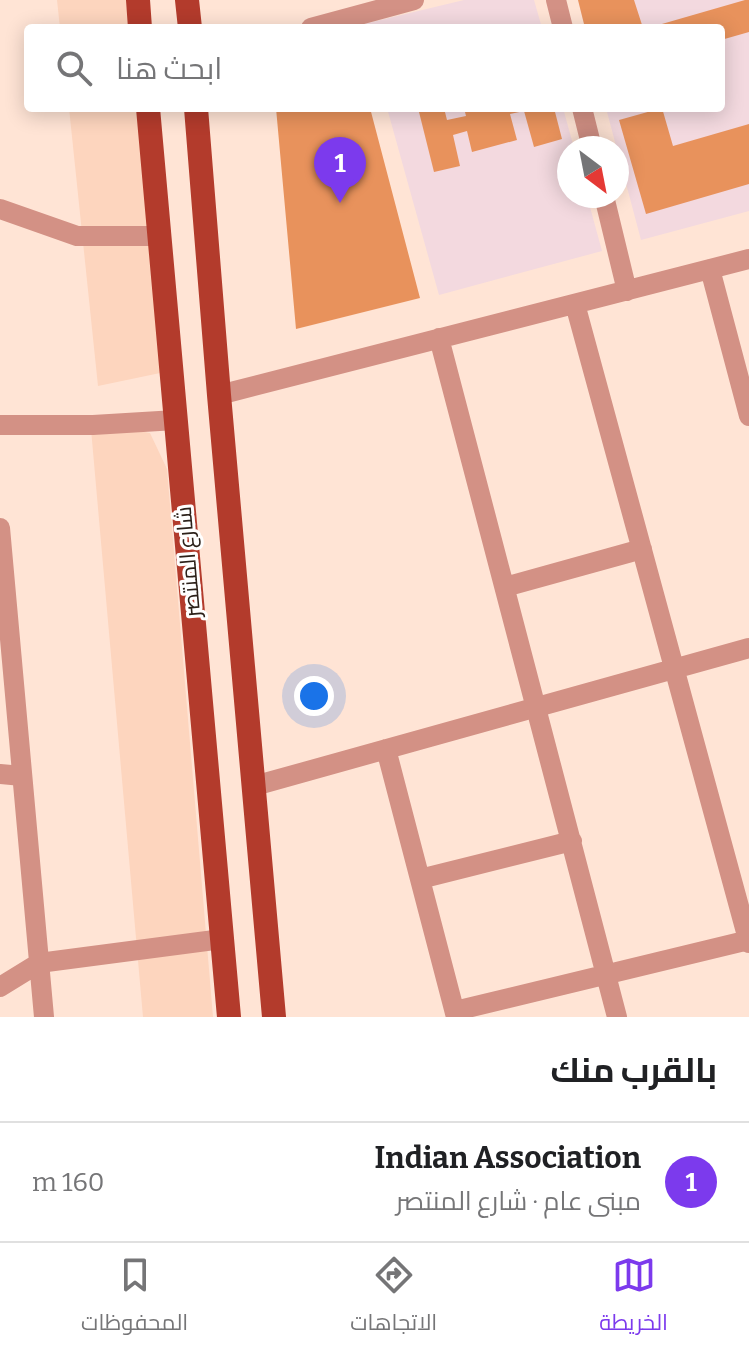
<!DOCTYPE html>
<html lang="ar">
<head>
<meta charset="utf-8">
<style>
	:root { --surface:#fff; --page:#f2f2f2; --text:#202124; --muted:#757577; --line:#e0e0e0; --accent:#7c3aed }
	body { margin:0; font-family:Bitter,Cairo,serif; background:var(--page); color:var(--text); direction:rtl }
	.compass { position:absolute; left:557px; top:136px; width:72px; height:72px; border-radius:50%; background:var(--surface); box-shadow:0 4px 20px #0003; rotate:148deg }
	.you { position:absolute; left:314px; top:696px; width:28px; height:28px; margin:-20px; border:6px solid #fff; border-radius:50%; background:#1a73e8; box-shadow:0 0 0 12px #1a73e833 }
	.badge { display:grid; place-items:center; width:52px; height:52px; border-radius:50%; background:var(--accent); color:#fff; font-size:26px; font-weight:700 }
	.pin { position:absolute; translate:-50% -66px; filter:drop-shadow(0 2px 4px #0008) }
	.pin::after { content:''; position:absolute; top:42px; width:28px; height:24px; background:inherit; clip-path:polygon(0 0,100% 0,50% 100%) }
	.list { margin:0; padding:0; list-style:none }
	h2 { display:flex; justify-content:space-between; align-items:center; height:104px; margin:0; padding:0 32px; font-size:34px }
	h2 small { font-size:26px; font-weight:400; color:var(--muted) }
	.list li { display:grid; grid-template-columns:52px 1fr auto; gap:24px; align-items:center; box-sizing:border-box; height:120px; padding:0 32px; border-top:2px solid var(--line) }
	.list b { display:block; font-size:30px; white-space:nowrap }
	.list p { margin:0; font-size:26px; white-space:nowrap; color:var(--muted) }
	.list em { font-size:26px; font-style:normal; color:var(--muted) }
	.icon { flex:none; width:44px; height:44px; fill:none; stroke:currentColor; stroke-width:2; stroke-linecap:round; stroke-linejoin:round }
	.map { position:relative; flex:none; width:749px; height:1017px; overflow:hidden; direction:ltr }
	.search { position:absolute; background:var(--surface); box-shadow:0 4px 20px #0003; left:24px; right:24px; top:24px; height:88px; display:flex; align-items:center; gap:20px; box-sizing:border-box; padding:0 28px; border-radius:8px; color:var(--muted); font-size:30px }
	.sheet { height:224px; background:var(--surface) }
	nav { display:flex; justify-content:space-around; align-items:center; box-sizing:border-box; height:112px; border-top:2px solid var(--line); background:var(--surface); font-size:22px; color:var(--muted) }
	nav a { display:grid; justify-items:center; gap:4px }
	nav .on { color:var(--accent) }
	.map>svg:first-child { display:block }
	.built { fill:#fdd5be }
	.education { fill:#f3d9df }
	.building { fill:#e8925c }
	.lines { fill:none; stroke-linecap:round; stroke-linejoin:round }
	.minor { stroke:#d39185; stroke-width:20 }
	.major { stroke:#b33b2c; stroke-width:24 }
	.labels { text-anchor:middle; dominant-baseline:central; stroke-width:6; stroke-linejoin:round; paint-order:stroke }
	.street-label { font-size:22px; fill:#2c211a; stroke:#fff }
</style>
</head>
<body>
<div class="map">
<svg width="749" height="1017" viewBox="0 0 749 1017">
	<rect width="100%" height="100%" fill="#ffe4d5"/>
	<!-- built -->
	<path class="built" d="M57,0H126L129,28H60Z
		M69,108H137L165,372L98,386Z
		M125,428L150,433L167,469L213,1017H143L91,429Z"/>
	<!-- education -->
	<path class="education" d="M464,0H534L542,28H365L364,24Z
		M578,0H749V211L641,240L606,108H721V28H585Z
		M387,108H563L574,148H569V196H587L602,251L439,295Z"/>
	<!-- building -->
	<path class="building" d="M578,0H634L643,28H585Z
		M745,0H749V32L721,40V28H648Z
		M276,108H370L420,298L296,329Z
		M418,108H444L447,120L466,116L464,108H554L562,139L534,147L524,111L510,114L517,140L472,152L467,131L453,135L460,166L434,172Z
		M662,108L673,146L749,124V184L646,214L619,120Z"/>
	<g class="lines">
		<!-- minor -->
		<path class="minor" d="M556,0L563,28
			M311,28L414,0
			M582,108L592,148
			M604,196L627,291
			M0,209L77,236H159
			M710,269L749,416
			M575,304L749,943
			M439,338L617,1017
			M219,395L749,259
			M0,425H93L176,420
			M0,528L44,1017
			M505,587L642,549
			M386,749L456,1017
			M0,774L22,776
			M254,786L749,648
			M420,879L572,841
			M0,987L39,963L222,939
			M455,1011L749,940"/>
		<!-- major -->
		<path class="major" d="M138,0L140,28
			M187,0L190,28
			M148,108L229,1017
			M196,108L219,395L274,1017"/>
	</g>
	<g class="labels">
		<!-- street labels -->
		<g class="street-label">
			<text transform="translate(188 562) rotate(-95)">شارع المنتصر</text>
		</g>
	</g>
</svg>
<svg class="compass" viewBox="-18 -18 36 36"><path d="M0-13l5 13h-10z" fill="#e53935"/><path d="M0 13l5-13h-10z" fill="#757577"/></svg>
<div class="you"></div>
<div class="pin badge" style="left:340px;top:203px">1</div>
<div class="search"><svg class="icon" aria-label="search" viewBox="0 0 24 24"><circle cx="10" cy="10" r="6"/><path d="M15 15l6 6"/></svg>ابحث هنا</div>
</div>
<section class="sheet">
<h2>بالقرب منك<small></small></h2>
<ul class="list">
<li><span class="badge">1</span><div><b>Indian Association</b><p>مبنى عام · شارع المنتصر</p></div><em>160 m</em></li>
</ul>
</section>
<nav>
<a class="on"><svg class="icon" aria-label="map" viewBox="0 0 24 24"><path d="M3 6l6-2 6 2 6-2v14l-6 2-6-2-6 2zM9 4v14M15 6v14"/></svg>الخريطة</a>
<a><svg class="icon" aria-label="directions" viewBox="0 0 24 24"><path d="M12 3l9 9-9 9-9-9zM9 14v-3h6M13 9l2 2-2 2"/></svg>الاتجاهات</a>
<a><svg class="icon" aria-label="saved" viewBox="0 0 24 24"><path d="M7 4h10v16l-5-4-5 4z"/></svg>المحفوظات</a>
</nav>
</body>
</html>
